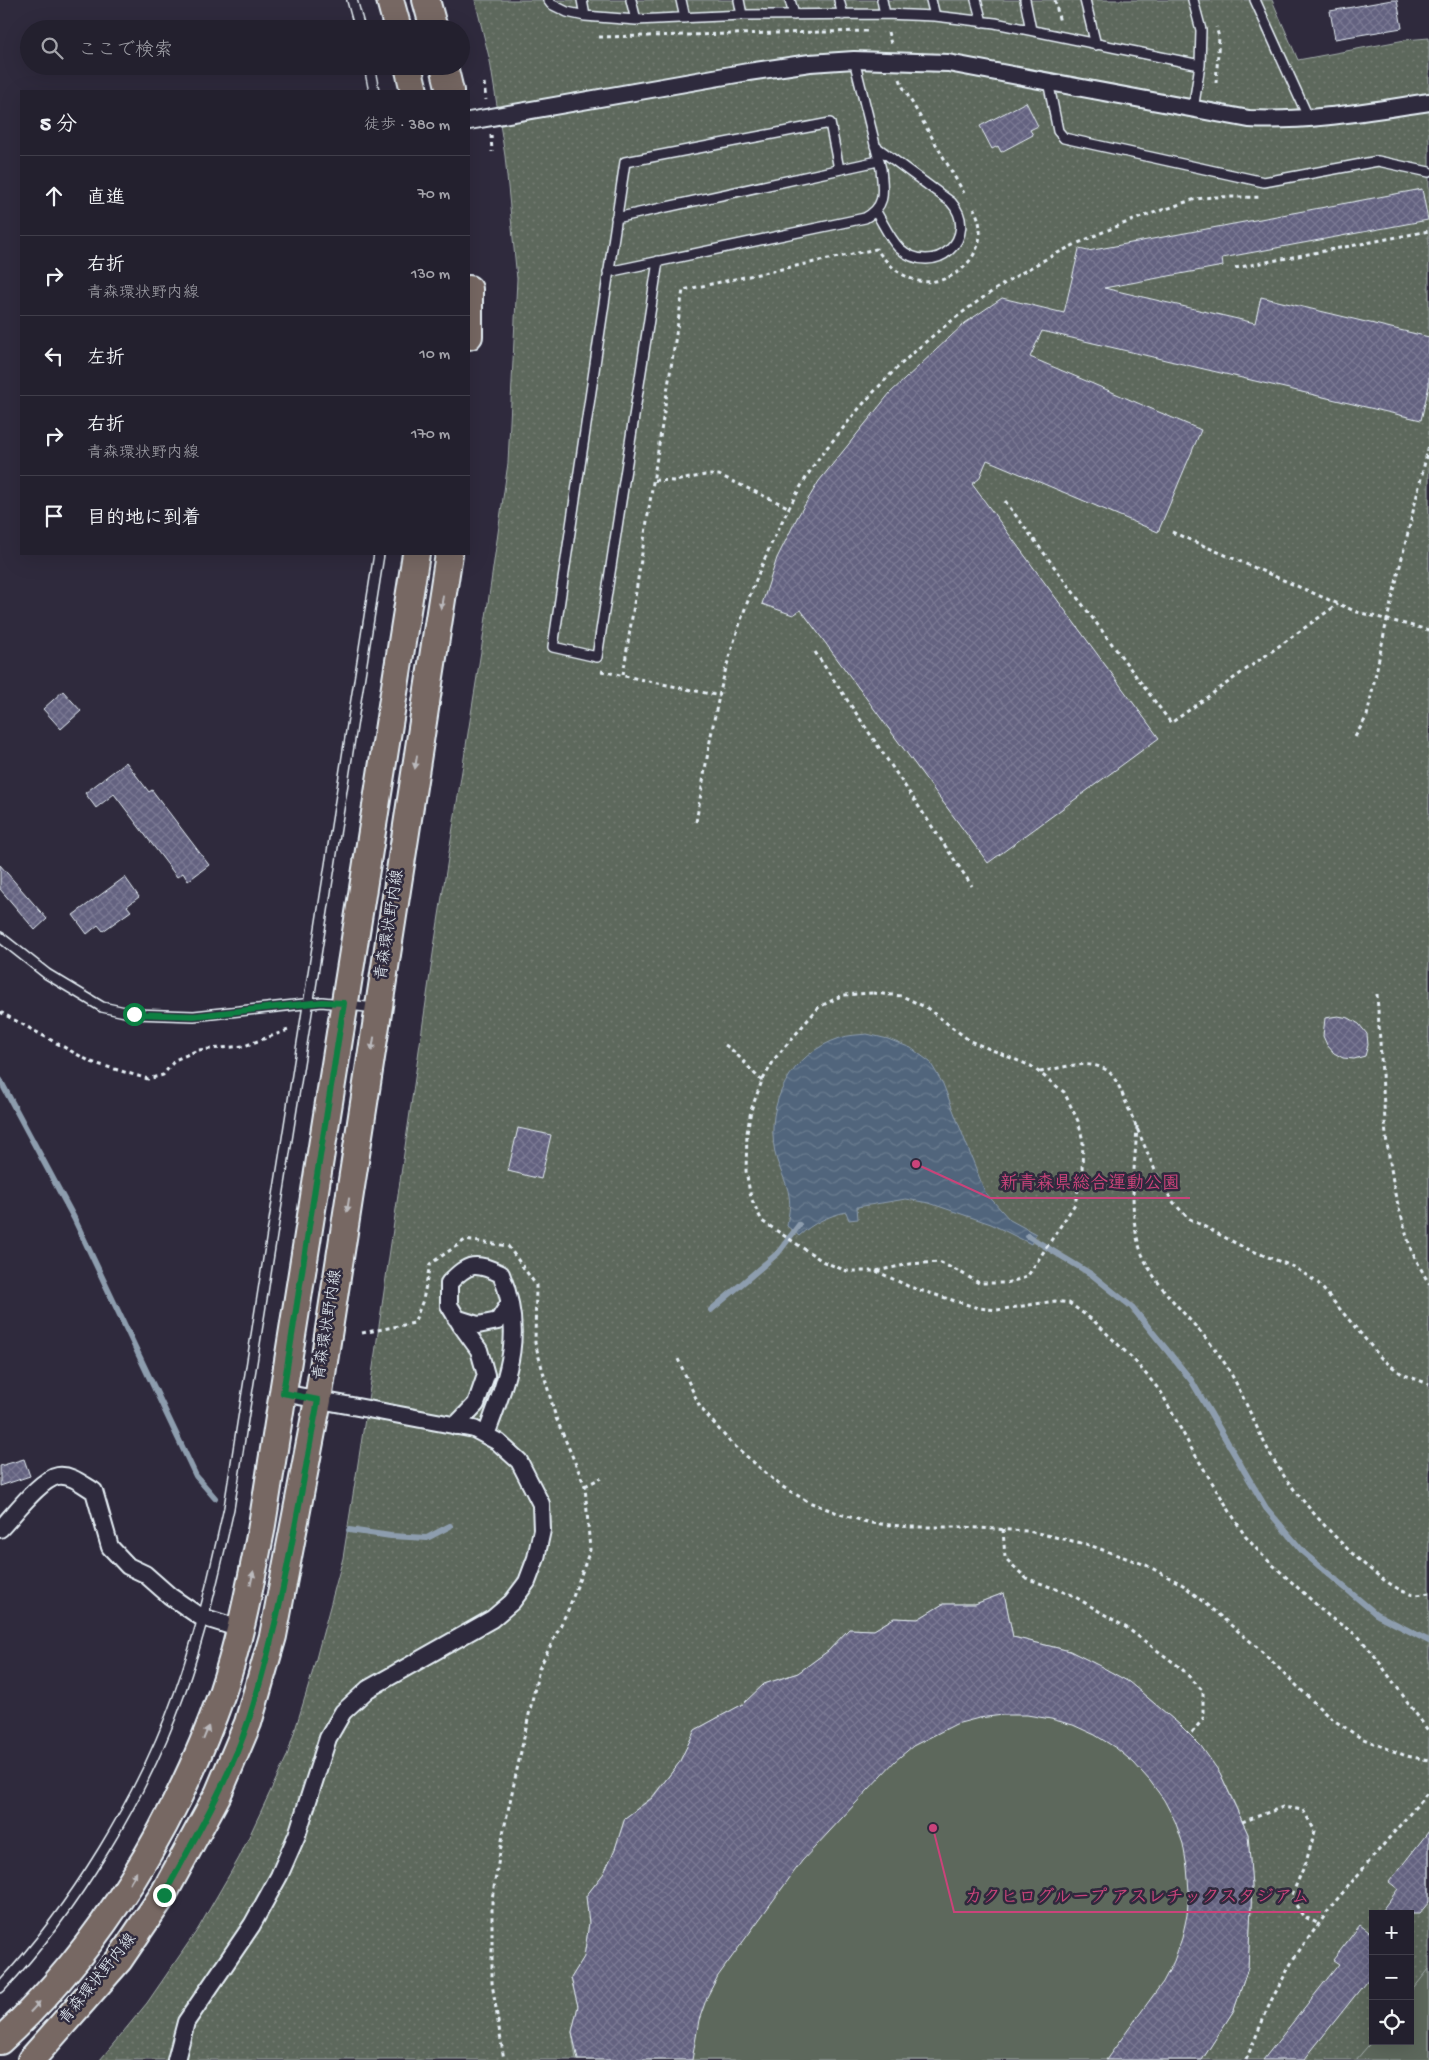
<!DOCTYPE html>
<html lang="ja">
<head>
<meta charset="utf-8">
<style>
	:root { --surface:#23202e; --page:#2b2836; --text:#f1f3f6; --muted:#a3a3aa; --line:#403e4a }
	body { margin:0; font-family:"Gochi Hand","Klee One",sans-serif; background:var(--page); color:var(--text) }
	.controls { position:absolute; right:15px; bottom:15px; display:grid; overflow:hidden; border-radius:0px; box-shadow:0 5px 20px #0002 }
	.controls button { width:45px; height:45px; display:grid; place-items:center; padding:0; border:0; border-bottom:1px solid var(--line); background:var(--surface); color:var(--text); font:25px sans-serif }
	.stop { position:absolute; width:15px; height:15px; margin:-11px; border:4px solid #0b8043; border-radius:50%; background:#fff }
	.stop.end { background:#0b8043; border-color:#fff; box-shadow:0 1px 5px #0008 }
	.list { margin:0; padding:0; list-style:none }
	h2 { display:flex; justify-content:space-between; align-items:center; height:65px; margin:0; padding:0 20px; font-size:21px }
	h2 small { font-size:16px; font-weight:400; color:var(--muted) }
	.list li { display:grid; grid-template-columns:32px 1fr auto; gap:15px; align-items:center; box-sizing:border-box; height:80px; padding:0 20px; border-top:1px solid var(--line) }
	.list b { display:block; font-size:19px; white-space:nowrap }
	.list p { margin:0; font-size:16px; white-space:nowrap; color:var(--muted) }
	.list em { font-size:16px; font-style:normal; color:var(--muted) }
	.icon { flex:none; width:28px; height:28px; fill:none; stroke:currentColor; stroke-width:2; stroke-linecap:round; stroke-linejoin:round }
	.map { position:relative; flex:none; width:1429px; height:2060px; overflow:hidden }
	.search { position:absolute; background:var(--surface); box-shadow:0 5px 20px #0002; left:20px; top:20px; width:450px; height:55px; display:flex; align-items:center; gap:12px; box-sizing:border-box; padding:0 18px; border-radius:28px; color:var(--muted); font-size:19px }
	.panel { position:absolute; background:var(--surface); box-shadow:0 5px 20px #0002; left:20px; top:90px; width:450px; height:465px; border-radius:0px }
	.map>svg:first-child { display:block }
	.green { fill:url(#green-dots); stroke:#a2acaa; fill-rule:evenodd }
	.pitch { fill:#5d675b; stroke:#a2acaa }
	.water { fill:url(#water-waves); stroke:#8d9dae }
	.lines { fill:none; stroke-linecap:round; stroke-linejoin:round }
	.stream { stroke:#8d9dae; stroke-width:6 }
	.building { fill:url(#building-cross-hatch); stroke:#e8f1f8 }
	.lane-casing { stroke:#e8f1f8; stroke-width:12 }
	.street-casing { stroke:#e8f1f8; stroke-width:20 }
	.primary-casing { stroke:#e8f1f8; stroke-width:30 }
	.path { stroke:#e8f1f8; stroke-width:3; stroke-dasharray:4 4; stroke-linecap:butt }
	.lane { stroke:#2f2a3d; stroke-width:9 }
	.street { stroke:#2f2a3d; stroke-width:16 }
	.primary { stroke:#776864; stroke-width:26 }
	.oneway { fill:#bbbabd }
	.route { stroke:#0b8043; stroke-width:6 }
	.labels { text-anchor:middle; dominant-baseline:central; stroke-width:5; stroke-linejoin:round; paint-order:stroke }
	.street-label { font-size:16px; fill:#e8f1f8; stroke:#2f2a3d }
	.leader { fill:none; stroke:#ca437a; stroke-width:2 }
	.callout-dot { fill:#ca437a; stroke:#2f2a3d; stroke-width:2 }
	.callout-label { font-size:18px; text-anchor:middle; font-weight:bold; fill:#ca437a; stroke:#2f2a3d; stroke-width:5; stroke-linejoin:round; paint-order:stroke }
</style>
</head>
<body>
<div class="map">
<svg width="1429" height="2060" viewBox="0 0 1429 2060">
	<defs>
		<pattern id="green-dots" width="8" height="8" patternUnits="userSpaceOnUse" patternTransform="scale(1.25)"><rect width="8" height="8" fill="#5d675b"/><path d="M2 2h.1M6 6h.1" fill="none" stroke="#747d73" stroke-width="1.8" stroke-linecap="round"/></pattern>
		<pattern id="water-waves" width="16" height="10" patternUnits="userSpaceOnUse" patternTransform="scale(1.25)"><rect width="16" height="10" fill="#51657c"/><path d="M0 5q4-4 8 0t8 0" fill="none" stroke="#6a7c8f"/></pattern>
		<pattern id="building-cross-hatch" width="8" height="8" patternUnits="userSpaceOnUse" patternTransform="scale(1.25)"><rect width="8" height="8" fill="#646280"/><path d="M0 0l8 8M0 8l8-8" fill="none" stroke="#7a7993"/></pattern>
	</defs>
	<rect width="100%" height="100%" fill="#2f2a3d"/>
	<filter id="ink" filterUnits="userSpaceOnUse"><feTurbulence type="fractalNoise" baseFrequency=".02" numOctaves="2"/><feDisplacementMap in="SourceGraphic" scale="10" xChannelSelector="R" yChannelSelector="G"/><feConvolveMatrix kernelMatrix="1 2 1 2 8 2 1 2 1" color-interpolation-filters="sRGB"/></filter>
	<g filter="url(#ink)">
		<!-- green -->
		<path class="green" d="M475,0H1272L1298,60L1405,40L1429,38V2060H100L147,2003L198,1929L239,1858L287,1756L310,1681L343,1558L371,1381L434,947L482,645L508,463L517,279L505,156L490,61ZM1373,1914H1410V2041H1373Z"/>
		<!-- pitch -->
		<path class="pitch" d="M1004,1593L1013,1637L1070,1651L1129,1682L1180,1725L1220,1773L1232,1798L1248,1834L1252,1887L1248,1968L1234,2010L1202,2060H576L572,2032L578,2006L571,1978L584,1957L589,1923L586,1896L604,1873L615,1849L625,1818L652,1797L679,1763L695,1730L743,1704L764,1684L798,1673L828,1651L849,1629L874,1630L894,1618L918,1619L943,1604H975Z
			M1429,1969V2060H1356L1373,2040V2041H1410V1993Z"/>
		<!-- water -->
		<path class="water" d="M867,1034L888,1039L911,1048L930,1062L943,1084L985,1192L1010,1220L1036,1234L1031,1244L991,1224L929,1203L906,1199L857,1207L858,1219L849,1220L846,1212C828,1216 813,1223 799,1236L787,1226C788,1217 791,1206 789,1196C787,1181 778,1168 775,1153C765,1102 791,1054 840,1038C848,1035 858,1035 867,1034Z"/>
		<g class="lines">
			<!-- stream -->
			<path class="stream" d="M0,1080L74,1218L196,1476L215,1498
				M1028,1236L1091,1274L1132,1307L1191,1380L1266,1508L1304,1553L1376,1614L1429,1641
				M711,1310L778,1253L799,1225
				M349,1530L391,1536L427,1538L450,1526"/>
		</g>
		<!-- building -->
		<path class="building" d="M1392,0H1397L1402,28L1335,39L1330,11Z
			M1026,102L1038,126L1030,130L1033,135L1001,152L998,146L992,149L980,126Z
			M1422,189L1428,220L1222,258L1223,266L1104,288L1255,323L1261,297L1429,337V386L1421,420L1042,331L1030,357L1201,430L1158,532L987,460L979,479L972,484L1159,738L988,863L801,610L793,615L762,604L777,558L798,516L819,481L890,393L965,323L1002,298L1064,313L1079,249L1088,251Z
			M63,691L81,711L61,729L43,709Z
			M126,762L149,792L152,790L209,865L188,881L183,873L177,877L114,794L96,808L85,793Z
			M0,865L47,919L35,930L0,889Z
			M125,877L139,897L127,906L131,911L103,931L98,925L87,934L73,915Z
			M1338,1016L1349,1018L1359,1024L1367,1034L1368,1045L1365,1056L1354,1059L1343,1058L1334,1053L1327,1045L1323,1036L1325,1018Z
			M518,1128L551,1135L541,1179L508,1171Z
			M24,1459L30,1476L0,1486V1466Z
			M1004,1593L1013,1637L1070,1651L1102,1667L1129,1682L1180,1725L1201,1746L1220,1773L1248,1834L1252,1887L1248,1968L1234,2010L1202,2060H1106L1163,1982L1174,1961L1182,1938L1187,1915L1189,1891L1187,1867L1183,1844L1175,1821L1164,1800L1150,1781L1134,1763L1116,1748L1095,1735L1073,1725L1051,1719L1027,1715H1003L979,1718L956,1724L913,1746L895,1761L802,1861L718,1976L707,1997L699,2020L692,2060H578L572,2032L578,2006L571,1978L584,1957L589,1923L586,1896L604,1873L615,1849L625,1818L652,1798L679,1763L695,1730L743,1704L764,1684L798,1673L828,1651L849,1629L874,1630L894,1618L918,1619L943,1604H975Z
			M1429,1831V1902L1419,1914H1379L1398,1889L1389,1882Z
			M1360,1925L1373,1935V1973L1304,2060H1263L1339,1964L1333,1960Z"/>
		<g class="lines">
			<!-- lane casing -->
			<g class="lane-casing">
				<path id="lane" d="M352,0L360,29
					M548,0L551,4L567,12L585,16L636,20L742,15L885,14L935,16L995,23L1200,65
					M582,0L585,16
					M631,0L636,20
					M681,0L685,18
					M739,0L742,15
					M790,0L794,15
					M839,0L843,15
					M882,0L885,14
					M931,0L935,16
					M976,0L982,22
					M1025,0L1031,30
					M1085,0L1096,45
					M1255,0L1309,119
					M369,66L374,91
					M1048,81L1058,131L1064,138L1264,182L1378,161L1429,172
					M1193,110L1200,65L1201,30L1193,0
					M875,146L951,202C981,236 935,280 899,248C890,239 883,223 876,212
					M616,218L878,161
					M658,261L597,657L553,647L625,162L830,123L839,169
					M608,272L865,218C887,206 883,191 881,169L854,60
					M0,937L47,974L102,1007L134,1014L194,1016L322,1002L375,1008
					M0,1988C74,1909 143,1796 179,1695C201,1634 215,1571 229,1508L379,554"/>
			</g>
			<!-- street casing -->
			<g class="street-casing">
				<path id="street" d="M469,121L748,72L810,63L854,60L948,63L1249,119C1310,122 1369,111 1429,102
					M456,1318L478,1325L498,1321L509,1304
					M455,1426L476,1404L486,1375L479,1350L461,1325L449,1305V1283C469,1262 476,1262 501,1274C526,1335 507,1378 486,1435
					M0,1529C13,1516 40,1479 58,1476C71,1474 83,1485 94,1491L110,1547L128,1566L145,1574L170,1596L199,1616L241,1629
					M176,2060L186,2022L252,1925L279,1876L297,1835L328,1738L343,1712L368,1689L492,1619L512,1602L527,1582L536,1558L542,1530L541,1504L519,1461L498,1442L474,1429L283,1393"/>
			</g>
			<!-- primary casing -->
			<g class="primary-casing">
				<path id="primary" d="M390,0L398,29
					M426,0L434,29
					M408,66L414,91
					M444,66L450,91
					M469,289V336
					M0,2041C102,1947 176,1823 222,1693C240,1640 250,1585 261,1531L416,554
					M31,2060L119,1960L163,1895L218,1794L248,1723L273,1636L318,1400L449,554"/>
			</g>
			<!-- path -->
			<path class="path" d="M1055,0L1060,23
				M888,32L891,44
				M599,37L867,31
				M900,79L903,87L964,193
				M484,83L486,100
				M1216,83L1219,37L1216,27
				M491,135L492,152
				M1235,268L1429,231
				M654,480L675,481L705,475H719L790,508
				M1005,501L1171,723L1338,604
				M1172,532L1357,612L1429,630
				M815,652L972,886
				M601,671L720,696
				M623,675L683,290L876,249C887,263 900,277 919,281C958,288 995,246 974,209
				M1355,737L1367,716L1387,620L1429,445
				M696,822C705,772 712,721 725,672C744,603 775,525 814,465C822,453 831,443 840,432C890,367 953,314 1023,272C1067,246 1114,226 1162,210C1174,207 1186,201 1197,199C1218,195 1242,198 1262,197
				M873,993L902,996L927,1008L970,1041L1031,1066L1064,1092L1078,1121L1083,1141L1082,1170L1075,1204L1027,1277L1006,1283H979L960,1272L939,1262L910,1264L876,1271H847L824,1262L762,1221L751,1198L746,1171L747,1133L751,1110L762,1081L776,1057L819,1007L843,995Z
				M1377,994L1386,1137L1395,1194L1411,1250L1429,1284
				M0,1012L91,1062L148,1079L163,1075L175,1060L198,1050L244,1046L291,1029
				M725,1045C739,1054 749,1069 762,1081
				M1040,1072C1061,1068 1089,1058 1108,1071C1112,1074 1115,1080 1118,1084L1160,1182L1174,1203L1188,1218L1245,1248L1294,1267L1318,1283L1382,1359L1402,1374L1429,1384
				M1137,1126C1135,1167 1127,1215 1142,1254C1159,1295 1200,1325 1224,1362C1245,1395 1257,1434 1278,1467C1301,1503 1370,1581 1410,1594C1416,1596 1423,1594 1429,1593
				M876,1271L910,1287L978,1308L997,1310L1055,1301L1069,1303L1094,1321L1134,1360L1161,1392L1191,1448L1245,1536L1262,1555L1331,1618L1358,1636L1374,1655L1429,1732
				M362,1333L414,1323L423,1300L430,1264L465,1240L508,1246L536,1285L535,1343L556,1418L585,1486L590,1550L569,1608L539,1669L504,1829L492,1899V1983L504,2060
				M678,1359L700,1407L730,1442L781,1486L809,1502L840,1514L870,1523L911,1527H962L1028,1531L1086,1544L1146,1565L1183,1585L1257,1647L1329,1717L1361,1738L1406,1756L1429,1760
				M585,1486L601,1478
				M1003,1529L1005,1558L1026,1578L1072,1595L1127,1628L1181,1668L1203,1691V1719L1190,1735
				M1242,1822L1283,1807L1303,1810L1315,1831L1306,1862L1291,1897L1303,1916L1319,1924
				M1246,2060L1271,2001L1294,1958L1334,1903L1429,1791"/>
			<!-- lane -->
			<use href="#lane" class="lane"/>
			<!-- street -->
			<use href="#street" class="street"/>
			<!-- primary -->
			<use href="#primary" class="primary"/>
		</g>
		<!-- one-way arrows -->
		<defs><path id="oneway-solid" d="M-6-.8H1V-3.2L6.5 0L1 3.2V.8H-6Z" transform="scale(1.25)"/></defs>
		<g class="oneway">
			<use href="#oneway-solid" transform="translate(442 602) rotate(99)"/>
			<use href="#oneway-solid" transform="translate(416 762) rotate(99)"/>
			<use href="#oneway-solid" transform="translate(373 1044) rotate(99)"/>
			<use href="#oneway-solid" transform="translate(348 1205) rotate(99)"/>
			<use href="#oneway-solid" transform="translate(252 1578) rotate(-78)"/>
			<use href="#oneway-solid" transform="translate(206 1733) rotate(-68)"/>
			<use href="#oneway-solid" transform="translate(133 1878) rotate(-59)"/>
			<use href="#oneway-solid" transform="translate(35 2007) rotate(-47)"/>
		</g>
	</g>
	<g class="lines" filter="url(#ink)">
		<!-- route -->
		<path class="route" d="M134,1014L194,1016L322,1002L344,1003L283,1393L318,1400C298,1508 282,1617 248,1722C228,1783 194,1839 164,1895"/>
	</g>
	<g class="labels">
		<!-- street labels -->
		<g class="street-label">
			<text transform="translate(391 925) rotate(-81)">青森環状野内線</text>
			<text transform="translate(329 1325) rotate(-81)">青森環状野内線</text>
			<text transform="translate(99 1980) rotate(-51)">青森環状野内線</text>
		</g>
	</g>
	<!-- callouts -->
	<path class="leader" d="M916 1164L990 1198H1190M933 1828L954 1912H1321"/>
	<g class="callout-dot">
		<circle cx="916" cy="1164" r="5"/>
		<circle cx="933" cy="1828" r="5"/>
	</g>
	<g class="callout-label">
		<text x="1090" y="1188">新青森県総合運動公園</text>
		<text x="1137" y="1902">カクヒログループ アスレチックスタジアム</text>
	</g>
</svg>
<div class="controls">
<button>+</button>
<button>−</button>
<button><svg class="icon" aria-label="locate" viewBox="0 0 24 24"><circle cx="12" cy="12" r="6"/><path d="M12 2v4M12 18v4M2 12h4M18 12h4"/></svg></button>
</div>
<div class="stop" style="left:134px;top:1014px"></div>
<div class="stop end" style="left:164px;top:1895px"></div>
<div class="search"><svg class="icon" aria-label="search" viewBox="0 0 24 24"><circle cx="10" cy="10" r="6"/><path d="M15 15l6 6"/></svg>ここで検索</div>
<section class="panel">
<h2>5 分<small>徒歩 · 380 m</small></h2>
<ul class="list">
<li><svg class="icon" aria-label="ahead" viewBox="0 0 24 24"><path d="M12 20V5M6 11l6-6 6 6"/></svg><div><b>直進</b></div><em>70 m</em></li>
<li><svg class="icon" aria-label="right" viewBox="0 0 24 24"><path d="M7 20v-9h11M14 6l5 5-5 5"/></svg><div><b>右折</b><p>青森環状野内線</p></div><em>130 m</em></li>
<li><svg class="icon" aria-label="left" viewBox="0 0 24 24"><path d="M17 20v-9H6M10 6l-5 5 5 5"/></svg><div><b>左折</b></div><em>10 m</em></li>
<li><svg class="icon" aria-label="right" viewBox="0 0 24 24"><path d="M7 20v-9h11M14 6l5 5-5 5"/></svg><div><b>右折</b><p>青森環状野内線</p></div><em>170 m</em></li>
<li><svg class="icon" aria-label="arrive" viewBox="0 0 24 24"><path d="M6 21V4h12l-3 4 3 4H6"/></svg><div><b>目的地に到着</b></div></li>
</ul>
</section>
</div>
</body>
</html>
